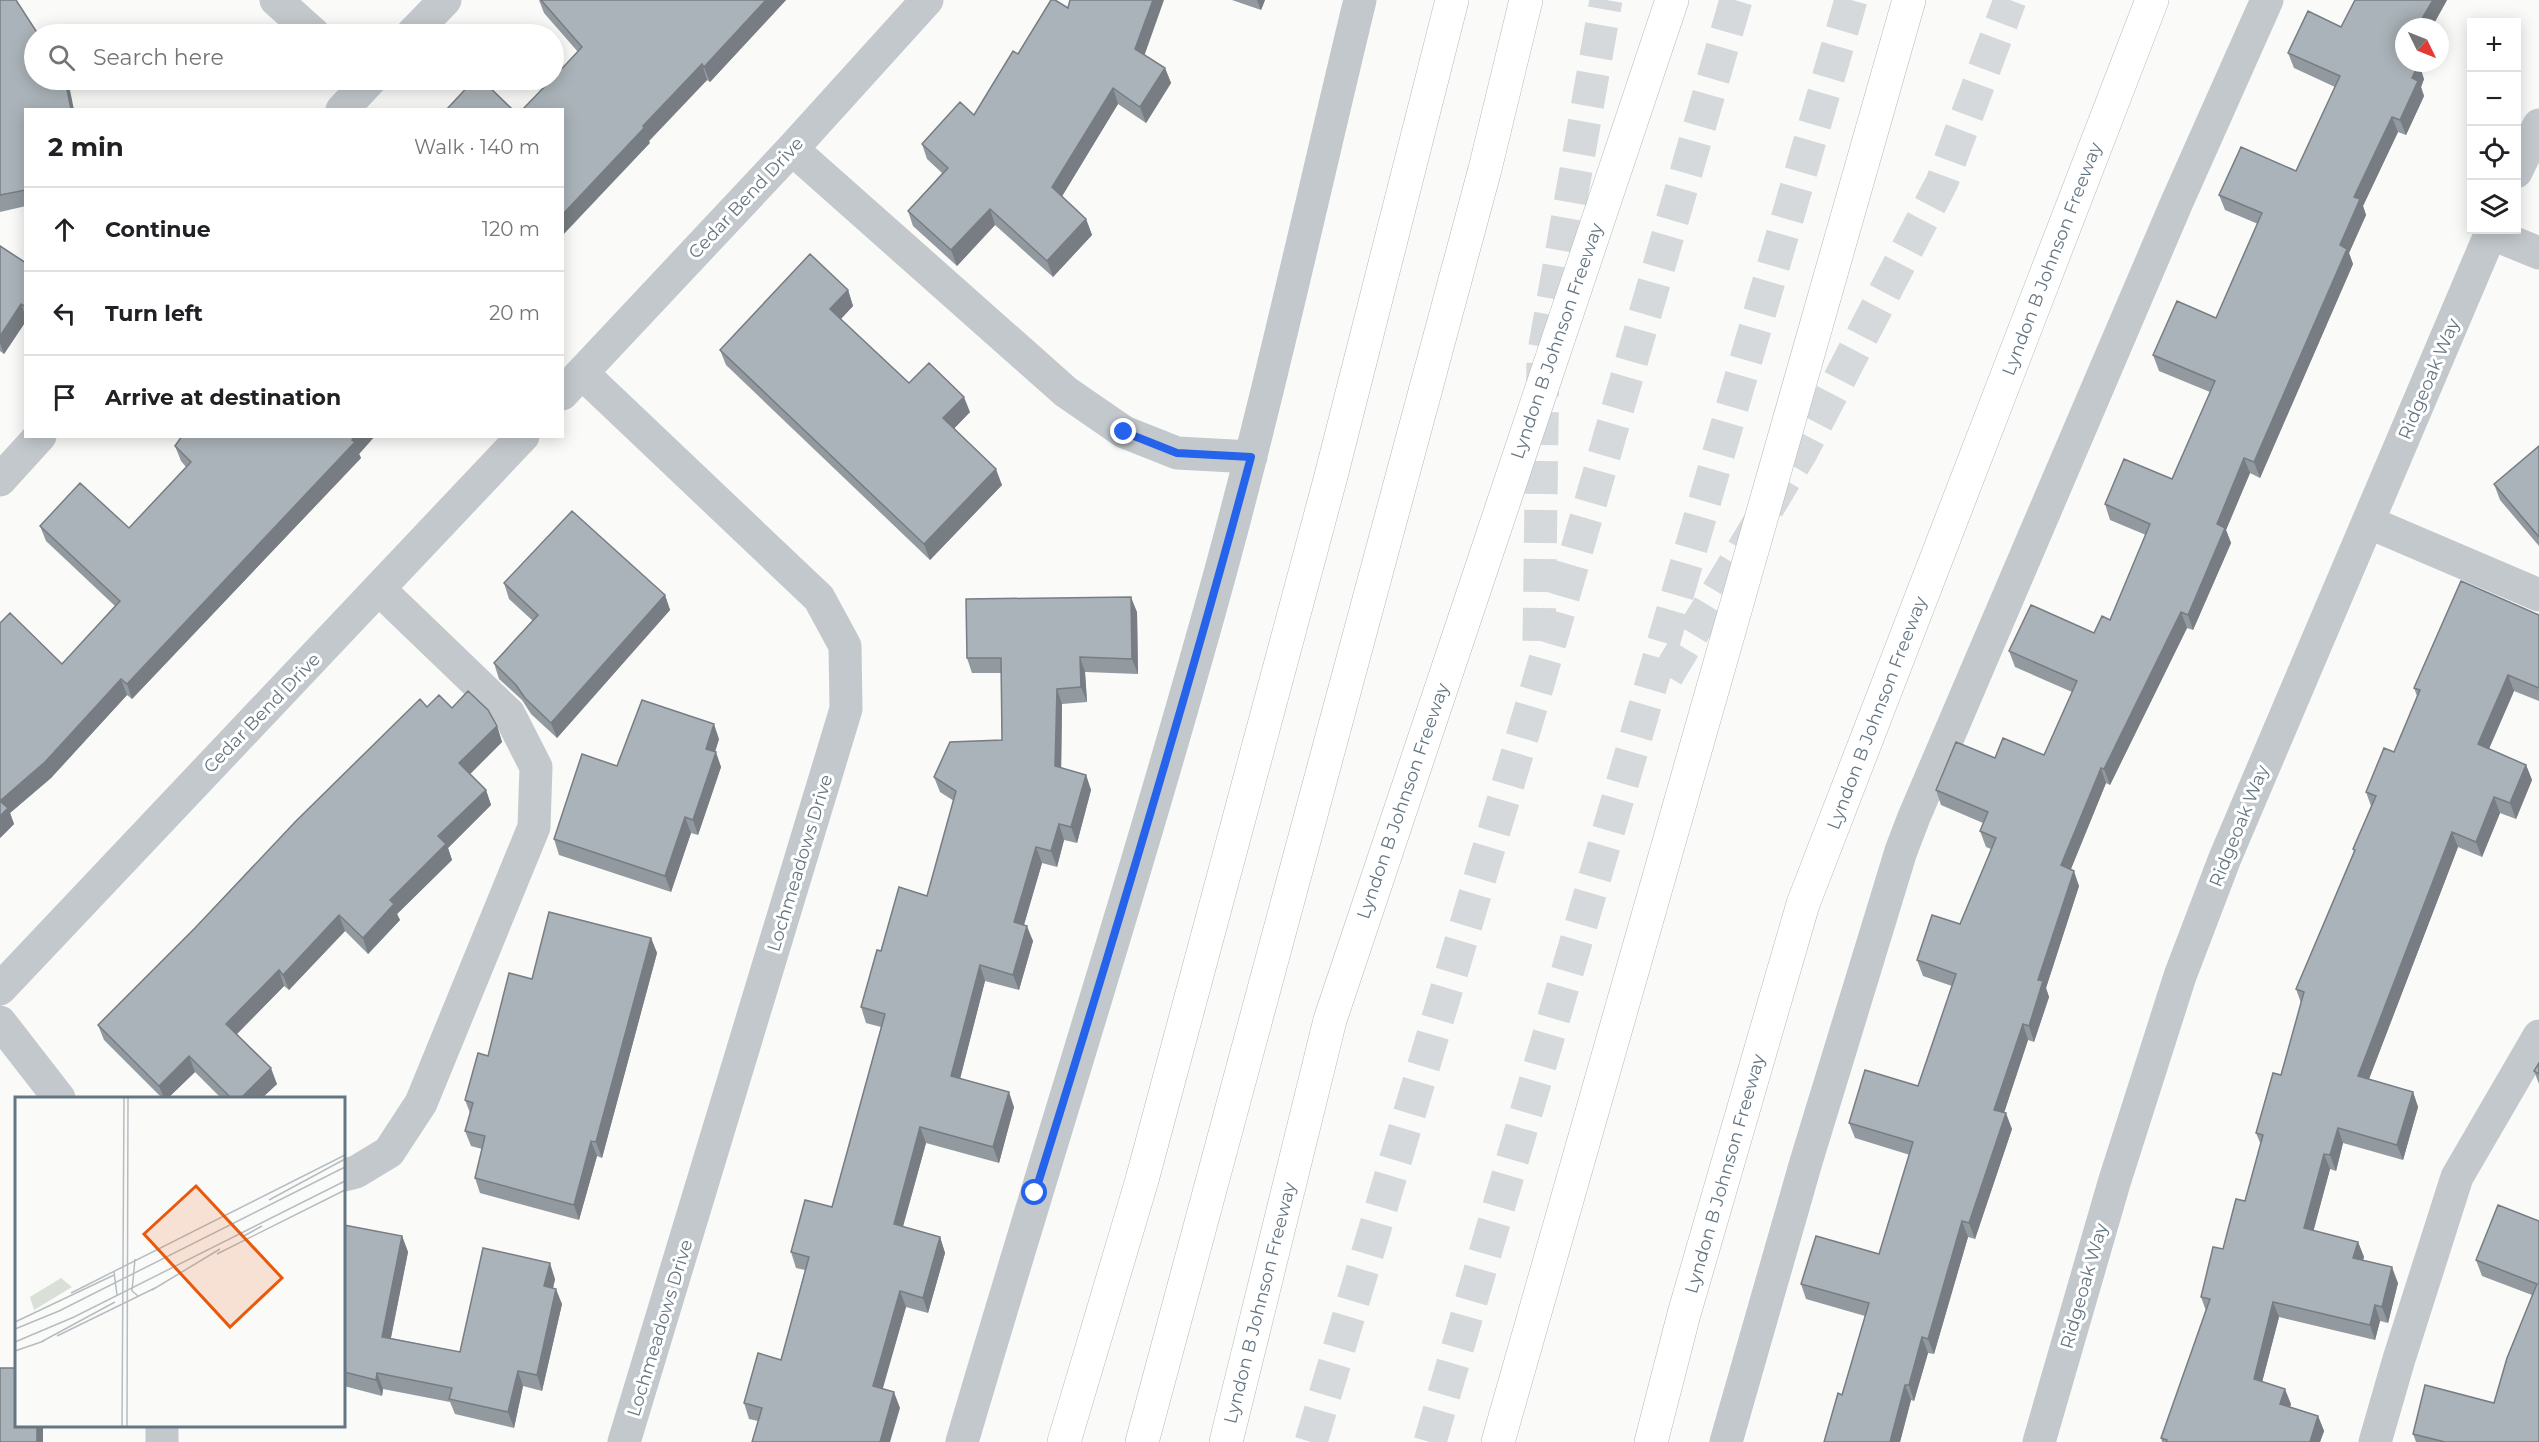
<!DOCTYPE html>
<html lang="en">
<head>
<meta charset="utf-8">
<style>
	:root { --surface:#fff; --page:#f6f6f6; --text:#202124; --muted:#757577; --line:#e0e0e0 }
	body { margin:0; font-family:Montserrat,sans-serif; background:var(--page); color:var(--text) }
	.controls { position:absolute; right:18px; top:18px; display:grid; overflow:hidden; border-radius:0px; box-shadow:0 3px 15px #0003 }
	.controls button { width:54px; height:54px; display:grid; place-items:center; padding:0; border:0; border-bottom:2px solid var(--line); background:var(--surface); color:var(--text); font:30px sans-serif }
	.compass { position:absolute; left:2395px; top:18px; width:54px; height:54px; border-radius:50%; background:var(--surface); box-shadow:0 3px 15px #0003; rotate:133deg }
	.stop { position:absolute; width:18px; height:18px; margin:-14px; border:4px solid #2563eb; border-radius:50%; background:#fff }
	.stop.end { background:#2563eb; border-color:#fff; box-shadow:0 2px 6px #0008 }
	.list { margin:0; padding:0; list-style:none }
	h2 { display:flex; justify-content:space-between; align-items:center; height:78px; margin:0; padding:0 24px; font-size:26px }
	h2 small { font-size:20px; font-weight:400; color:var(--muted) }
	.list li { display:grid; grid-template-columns:39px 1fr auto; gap:18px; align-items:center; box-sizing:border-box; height:84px; padding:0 24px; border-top:2px solid var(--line) }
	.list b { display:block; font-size:22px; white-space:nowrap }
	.list em { font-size:20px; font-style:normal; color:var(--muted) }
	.icon { flex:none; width:33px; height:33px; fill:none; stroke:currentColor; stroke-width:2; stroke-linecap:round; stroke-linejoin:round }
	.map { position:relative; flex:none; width:2539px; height:1442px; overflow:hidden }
	.search { position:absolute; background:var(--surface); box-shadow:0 3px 15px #0003; left:24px; top:24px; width:540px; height:66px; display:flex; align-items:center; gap:15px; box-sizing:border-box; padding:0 21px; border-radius:33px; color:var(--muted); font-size:22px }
	.panel { position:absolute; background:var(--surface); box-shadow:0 3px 15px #0003; left:24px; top:108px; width:540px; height:330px; border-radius:0px }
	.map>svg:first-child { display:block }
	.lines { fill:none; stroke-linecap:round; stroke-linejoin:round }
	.highway-tunnel { stroke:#d5d9db; stroke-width:33; stroke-dasharray:33 16; stroke-linecap:butt }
	.major-casing { stroke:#b5babe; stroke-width:34 }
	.highway-casing { stroke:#b4b9bd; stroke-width:34 }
	.minor { stroke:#c3c8cc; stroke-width:33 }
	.major { stroke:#fff; stroke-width:33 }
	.highway { stroke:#fff; stroke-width:33 }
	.wall { fill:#929a9f }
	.shaded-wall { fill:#777d82 }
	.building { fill:#aab3b9; stroke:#777d82; stroke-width:1.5 }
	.route { stroke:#2563eb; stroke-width:8 }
	.labels { text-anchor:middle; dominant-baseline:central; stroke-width:6; stroke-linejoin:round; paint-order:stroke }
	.street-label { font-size:18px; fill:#657683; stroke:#fff }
	.inset-road { fill:none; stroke:#b5bdc2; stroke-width:1.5 }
	.view { fill:#e8590c; fill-opacity:0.15; stroke:#e8590c; stroke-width:3 }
	.inset-edge { fill:none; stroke:#657683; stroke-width:3 }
</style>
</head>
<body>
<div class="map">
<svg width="2539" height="1442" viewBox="0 0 2539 1442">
	<rect width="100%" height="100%" fill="#fafaf8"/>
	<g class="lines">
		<!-- highway-tunnel -->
		<path class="highway-tunnel" d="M1539,641L1543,357L1606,0
			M1667,676L1802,451L1942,182L2010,0
			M1311,1442L1538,684L1736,0
			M1430,1442L1851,0"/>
		<!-- major casing -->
		<g class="major-casing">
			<path id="major" d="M1064,1442L1142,1180L1331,476L1452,0
				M1651,1442L1684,1314L1803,904L2152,0"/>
		</g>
		<!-- highway casing -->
		<g class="highway-casing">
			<path id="highway" d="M1142,1442L1485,169L1526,0
				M1226,1442L1330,1020L1672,0
				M1498,1442L1909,0"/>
		</g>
		<!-- minor -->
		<path class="minor" d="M276,0L314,34
			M412,34L445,0
			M342,110L370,80
			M792,149L1066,392L1124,432L1177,453L1251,457
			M2516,172L2539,125
			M2490,233L2539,253
			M582,373L819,598L845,646L846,709L624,1442
			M562,394L792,149L927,0
			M0,480L40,436
			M2368,522L2539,595
			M0,989L523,436
			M0,1022L59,1098
			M344,1175L356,1172L389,1152L421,1103L534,827L536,767L509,714L380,590
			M162,1442V1426
			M962,1442C1044,1163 1133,886 1211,606C1267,406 1311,202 1360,0
			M1726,1442L1806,1162L1901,851L1914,817L2177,202L2267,0
			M2039,1442L2114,1183L2180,976L2225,858L2492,230
			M2375,1442L2399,1359L2457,1177L2539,1036"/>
		<!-- major -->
		<use href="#major" class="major"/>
		<!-- highway -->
		<use href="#highway" class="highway"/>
	</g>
	<!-- wall -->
	<path class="wall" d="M0,0L26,110V206L0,212Z
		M539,0H786L710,82L707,80L649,141L650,143L578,52L544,13Z
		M1232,0H1265L1261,10Z
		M2355,0H2447L2432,27H2404V63L2424,79L2421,87L2424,96L2406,135L2398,132L2363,206L2366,215L2349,253L2353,264L2260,478L2250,473L2226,530L2231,543L2193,630L2187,628L2110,785L2106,783L2071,869L2079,886L2046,988L2049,997L2034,1042L2028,1040L2004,1113L2012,1129L1975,1239L1968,1237L1934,1354L1928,1353L1914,1401L1911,1400L1900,1442H1824L1842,1395L1865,1316L1806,1299L1801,1284L1879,1254L1910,1155L1855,1138L1849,1123L1918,1086L1952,986L1923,976L1917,960L1960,924L1991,849L1986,847L1980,831L1983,823L1941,805L1936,790L1995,758L2044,755L2072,692L2015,667L2009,651L2094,633L2110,620L2146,535L2110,520L2105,504L2172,479L2210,392L2159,371L2153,355L2216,318L2258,224L2225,210L2219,195L2296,171L2335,87L2294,68L2288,53L2341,27Z
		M1018,54L1144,55L1165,68L1171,83L1146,123L1118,104L1062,196L1086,219L1092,235L1053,277L995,225L957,266L913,226L908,211L942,173L927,159L922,144L974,115Z
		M0,246L26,263V321L4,354L0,351Z
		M848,290L853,306L841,319L909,383L970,412L954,428L1002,485L930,560L726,365L720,350Z
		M182,436H375L359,454L361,458L132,699L127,695L51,778L10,813L14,824L0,838L62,664L115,606L46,541L40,526L129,528L186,467L181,461L175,446Z
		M2539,446V546L2500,500L2494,484Z
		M504,583L665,595L670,610L557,738L531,714L522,700L499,679L494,663L533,621L509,599Z
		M1137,612L1138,674L1085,672L1087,702L1062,704L1061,768L1086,775L1091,790L1077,843L1064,840L1057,867L1042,863L1024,925L1033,941L1019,990L985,981L960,1078L1014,1107L999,1163L926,1143L903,1227L940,1237L945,1253L928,1313L906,1307L882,1389L900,1408L758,1421L749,1419L744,1403L781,1360L805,1270L796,1268L791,1252L832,1207L881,1027L866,1023L861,1007L881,951L927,896L954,801L940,792L934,777L1002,740L1001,673H972L967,658Z
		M2539,615V701L2514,691L2489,749L2526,765L2532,780L2516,819L2500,813L2482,857L2458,847L2369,1079L2413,1092L2418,1107L2403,1160L2343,1143L2336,1171L2330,1169L2313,1231L2358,1242L2364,1257L2363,1260L2398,1283L2388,1323L2380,1321L2375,1340L2279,1317L2262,1382L2291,1404L2290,1407L2318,1416L2324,1431L2320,1442H2162L2161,1438L2206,1311L2201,1297L2245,1201L2261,1145L2256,1133L2281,1075L2301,1003L2296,989L2354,852L2353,849L2371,806L2366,792L2394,752L2417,696L2414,688Z
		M427,707L452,708L497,726L502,742L470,774L486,790L491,805L448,848L452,860L397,914L400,920L368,954L345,931L289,990L284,986L237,1034L277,1084L262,1098H221L195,1072L168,1098H162L104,1040L98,1025Z
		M719,739L715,752L721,767L698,835L691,833L671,892L559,855L554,839L617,766Z
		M651,938L657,953L602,1158L597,1156L579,1220L480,1193L475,1178L482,1149L471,1146L465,1131L470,1113L465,1100L488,1056L532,979Z
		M2539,1063V1084L2534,1071Z
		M2539,1221V1442H2416L2413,1434L2494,1403L2532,1295L2482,1276L2476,1260Z
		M344,1229L402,1236L408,1252L391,1338L460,1352L555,1279L553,1288L562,1304L542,1391L523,1386L514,1428L455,1414L450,1402L383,1389L382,1396L344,1386Z"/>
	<!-- shaded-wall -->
	<path class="shaded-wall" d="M766,0H786L710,82L704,67Z
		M1153,0H1164L1141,65L1135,49Z
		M1257,0H1265L1261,10Z
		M2433,0H2447L2432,27H2417Z
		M2419,63L2424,79L2421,87L2424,96L2406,135L2400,120L2412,78Z
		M702,64L707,80L649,141L650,143L562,236V215L643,126Z
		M1165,68L1171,83L1146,123L1140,107Z
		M65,80H68L74,110L71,109Z
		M1113,88L1118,104L1058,203L1052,187Z
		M2392,117L2398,132L2363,206L2366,215L2349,253L2353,264L2260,478L2254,462L2340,245L2354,197Z
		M990,209L995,225L957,266L951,250Z
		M1086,219L1092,235L1053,277L1047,261Z
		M848,290L853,306L836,324L830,309Z
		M21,304L26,318V321L4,354L0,343V336Z
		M964,397L970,412L949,434L943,418Z
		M355,436H375L359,454L361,458L132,699L127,684Z
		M2244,458L2250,473L2226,530L2231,543L2193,630L2188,615L2217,524Z
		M996,469L1002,485L930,560L924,544Z
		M665,595L670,610L557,738L551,723Z
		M1131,597L1137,612L1138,674L1132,659Z
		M2181,612L2187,628L2110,785L2104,769Z
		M1080,657L1085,672L1087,702L1081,687Z
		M2508,675L2514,691L2484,760L2478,744Z
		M121,679L127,695L51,778L10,813L14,824L0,838V801Z
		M1057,689L1062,704L1061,782L1055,766Z
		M714,724L719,739L711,764L706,749Z
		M497,726L502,742L465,779L459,763Z
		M716,752L721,767L698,835L693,820Z
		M2526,765L2532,780L2516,819L2510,803Z
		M2101,768L2106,783L2066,881L2061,865Z
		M1086,775L1091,790L1077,843L1071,827Z
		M486,790L491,805L448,848L452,860L397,914L400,920L368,954L363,938L390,900L438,836Z
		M2494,797L2500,813L2482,857L2476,842Z
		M685,817L691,833L671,892L665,876Z
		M1059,824L1064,840L1057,867L1051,851Z
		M2452,832L2458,847L2364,1092L2358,1076Z
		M1036,847L1042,863L1020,938L1014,922Z
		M2074,871L2079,886L2046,988L2049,997L2034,1042L2029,1026L2038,980Z
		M339,915L345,931L289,990L283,975Z
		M1027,926L1033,941L1019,990L1013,975Z
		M651,938L657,953L602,1158L596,1142Z
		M980,965L985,981L957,1091L951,1076Z
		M279,970L284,986L232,1039L226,1024Z
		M2023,1024L2028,1040L2000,1125L1994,1110Z
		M189,1056L195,1072L168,1098H164L159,1086Z
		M271,1068L277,1084L262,1098H241Z
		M1009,1092L1014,1107L999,1163L993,1147Z
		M2413,1092L2418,1107L2403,1160L2397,1145Z
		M2006,1113L2012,1129L1975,1239L1969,1223Z
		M920,1127L926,1143L899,1240L894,1224Z
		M2338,1128L2343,1143L2336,1171L2330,1155Z
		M591,1141L597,1156L579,1220L574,1205Z
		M2324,1154L2330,1169L2310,1244L2304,1228Z
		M1962,1221L1968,1237L1934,1354L1928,1339Z
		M402,1236L408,1252L388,1352L382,1337Z
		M940,1237L945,1253L928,1313L923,1298Z
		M2358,1242L2364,1257L2359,1273L2353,1258Z
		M550,1263L555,1279L550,1302L544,1286Z
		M2392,1267L2398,1283L2388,1323L2382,1307Z
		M556,1289L562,1304L542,1391L537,1375Z
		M900,1291L906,1307L879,1402L873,1386Z
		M2273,1302L2279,1317L2259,1394L2254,1379Z
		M2375,1305L2380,1321L2375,1340L2370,1325Z
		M1922,1337L1928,1353L1914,1401L1909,1385Z
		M518,1371L523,1386L514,1428L508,1412Z
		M377,1373L383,1389L382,1396L376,1380Z
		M1905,1385L1911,1400L1900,1442H1890Z
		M2285,1389L2291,1404L2285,1420L2280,1404Z
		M894,1392L900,1408L890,1442H880Z
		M2318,1416L2324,1431L2320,1442H2310Z
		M37,1425H43V1442H37Z"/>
	<!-- building -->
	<path class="building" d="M0,0H16L38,34H34V80H65L71,109L26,110V190L0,195Z
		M541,0H766L704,67L702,64L643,126L644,128L562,215V110H522L551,80H554V77L582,47Z
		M1051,0H1055L1068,8L1070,0H1153L1135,49L1165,68L1140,107L1113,88L1052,187L1086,219L1047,261L990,209L951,250L908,211L948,168L922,144L960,102L974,115L1013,51L1018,54Z
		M2355,0H2433L2417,27H2404V50L2401,55L2404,56V63H2419L2412,78L2418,81L2400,120L2392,117L2354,197L2360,199L2340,245L2347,249L2254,462L2244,458L2217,524L2225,528L2188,615L2181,612L2104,769L2101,768L2061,865L2074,871L2038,980L2043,981L2029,1026L2023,1024L1994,1110L2006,1113L1969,1223L1962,1221L1928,1339L1922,1337L1909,1385H1905L1890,1442H1824L1838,1393L1842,1395L1869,1303L1801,1284L1816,1236L1879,1254L1913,1142L1849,1123L1865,1070L1918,1086L1956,974L1917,960L1932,915L1960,924L1996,838L1980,831L1988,812L1936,790L1956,742L1995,758L2003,738L2044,755L2077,681L2009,651L2031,605L2094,633L2102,616L2110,620L2150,524L2105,504L2124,459L2172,479L2215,381L2153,355L2177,301L2216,318L2262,213L2219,195L2241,147L2296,171L2340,76L2288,53L2308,11L2341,27Z
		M474,80H482L513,110H446Z
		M0,246L26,263V307L21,304L0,336Z
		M810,254L848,290L830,309L909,383L929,363L964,397L943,418L996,469L924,544L720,350Z
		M182,436H355L352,440L355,442L127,684L121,679L45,762L0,801V623L10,613L62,664L120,601L40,526L80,483L129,528L191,462L175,446Z
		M2539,446V537L2494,484Z
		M572,511L665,595L551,723L525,698L516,685L494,663L538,615L504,583Z
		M2461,581L2539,615V688L2508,675L2478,744L2526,765L2510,803L2494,797L2476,842L2452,832L2358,1076L2413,1092L2397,1145L2338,1128L2330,1155L2324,1154L2304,1228L2358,1242L2353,1258L2392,1267L2382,1307L2375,1305L2370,1325L2273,1302L2254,1379L2285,1389L2280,1404L2318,1416L2310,1442H2166L2167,1440L2161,1438L2210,1299L2201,1297L2213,1247L2223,1249L2236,1199L2245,1201L2263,1135L2256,1133L2273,1073L2281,1075L2304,992L2296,989L2355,850L2353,849L2376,796L2366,792L2384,748L2394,752L2420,690L2414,688Z
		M1131,597L1132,659L1080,657L1081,687L1057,689L1055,766L1086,775L1071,827L1059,824L1051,851L1036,847L1014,922L1027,926L1013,975L980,965L951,1076L1009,1092L993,1147L920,1127L894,1224L940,1237L923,1298L900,1291L873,1386L894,1392L880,1442H752L762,1408L744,1403L758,1353L781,1360L809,1257L791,1252L805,1200L832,1207L885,1014L861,1007L877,950L881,951L899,887L927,896L956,791L934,777L950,742L1002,740L1001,658H967L966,599Z
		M468,691L488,710L497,726L459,763L486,790L438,836L446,844L390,900L394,904L363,938L339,915L283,975L279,970L226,1024L271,1068L241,1098H231L189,1056L159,1086L98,1025L195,928L296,821L420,699L427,707L439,695L452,708Z
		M642,700L714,724L706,749L716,752L693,820L685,817L665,876L554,839L582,754L617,766Z
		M0,801L8,808L0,816Z
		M549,912L651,938L596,1142L591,1141L574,1205L475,1178L485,1136L465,1131L473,1103L465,1100L478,1053L488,1056L509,973L532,979Z
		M2539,1063V1074L2534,1071Z
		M2498,1205L2539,1221V1442H2445L2413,1434L2425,1385L2494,1403L2507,1358L2537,1284L2476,1260Z
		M344,1225L402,1236L382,1337L460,1352L483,1248L550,1263L544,1286L556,1289L537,1375L518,1371L508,1412L449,1399L452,1388L377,1373L376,1380L344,1372Z
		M0,1368H16V1425H37V1442H0Z"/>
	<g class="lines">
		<!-- route -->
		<path class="route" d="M1035,1193C1111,949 1185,704 1251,457L1177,453L1124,432"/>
	</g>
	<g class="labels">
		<!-- street labels -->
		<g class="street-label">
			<text transform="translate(746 198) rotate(-47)">Cedar Bend Drive</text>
			<text transform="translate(2052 259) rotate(-69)">Lyndon B Johnson Freeway</text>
			<text transform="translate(1557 341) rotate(-71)">Lyndon B Johnson Freeway</text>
			<text transform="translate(2429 379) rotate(-67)">Ridgeoak Way</text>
			<text transform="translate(262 713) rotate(-46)">Cedar Bend Drive</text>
			<text transform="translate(1877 713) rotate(-69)">Lyndon B Johnson Freeway</text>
			<text transform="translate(1403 801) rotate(-71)">Lyndon B Johnson Freeway</text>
			<text transform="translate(2239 826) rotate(-68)">Ridgeoak Way</text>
			<text transform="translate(800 863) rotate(-73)">Lochmeadows Drive</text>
			<text transform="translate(1725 1174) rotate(-74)">Lyndon B Johnson Freeway</text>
			<text transform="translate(2084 1286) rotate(-74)">Ridgeoak Way</text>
			<text transform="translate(1260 1303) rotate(-76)">Lyndon B Johnson Freeway</text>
			<text transform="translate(660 1328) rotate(-73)">Lochmeadows Drive</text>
		</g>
	</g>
	<!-- overview -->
	<g transform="translate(15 1097)">
		<rect width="330" height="330" fill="#fafaf8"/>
		<path d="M46,181L57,190L19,213L15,200Z" fill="#dadfd7"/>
		<path class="inset-road" d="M254,103L330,62M227,140L247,129M202,157L330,93M120,162L117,194L123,199M99,175L102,198M137,193L205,152M56,196L330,58M0,225L99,178M0,232L44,214L330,70M42,239L140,191M0,245L59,220L330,84M26,245L100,205M0,254L29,244M107,329L109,1M112,329L113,1"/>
		<path class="view" d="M181,89L267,181L215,230L129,137Z"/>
		<rect width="330" height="330" class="inset-edge"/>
	</g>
</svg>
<div class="controls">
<button>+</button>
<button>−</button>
<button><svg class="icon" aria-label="locate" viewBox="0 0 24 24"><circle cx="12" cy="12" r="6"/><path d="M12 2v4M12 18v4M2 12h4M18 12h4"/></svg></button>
<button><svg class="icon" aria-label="layers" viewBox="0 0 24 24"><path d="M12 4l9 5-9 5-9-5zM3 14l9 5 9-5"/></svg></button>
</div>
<svg class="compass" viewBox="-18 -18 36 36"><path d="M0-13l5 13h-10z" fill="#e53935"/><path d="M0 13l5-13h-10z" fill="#757577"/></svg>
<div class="stop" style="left:1035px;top:1193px"></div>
<div class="stop end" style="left:1124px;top:432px"></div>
<div class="search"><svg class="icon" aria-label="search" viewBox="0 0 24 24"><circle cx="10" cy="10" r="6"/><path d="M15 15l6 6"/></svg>Search here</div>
<section class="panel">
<h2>2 min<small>Walk · 140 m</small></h2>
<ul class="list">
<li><svg class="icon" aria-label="ahead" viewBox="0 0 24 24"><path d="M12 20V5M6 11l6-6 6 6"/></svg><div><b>Continue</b></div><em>120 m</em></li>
<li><svg class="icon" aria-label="left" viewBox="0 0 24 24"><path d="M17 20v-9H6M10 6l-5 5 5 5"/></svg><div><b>Turn left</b></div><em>20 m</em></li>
<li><svg class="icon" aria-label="arrive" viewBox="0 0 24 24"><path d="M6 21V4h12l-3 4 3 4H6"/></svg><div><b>Arrive at destination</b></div></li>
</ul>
</section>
</div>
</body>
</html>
